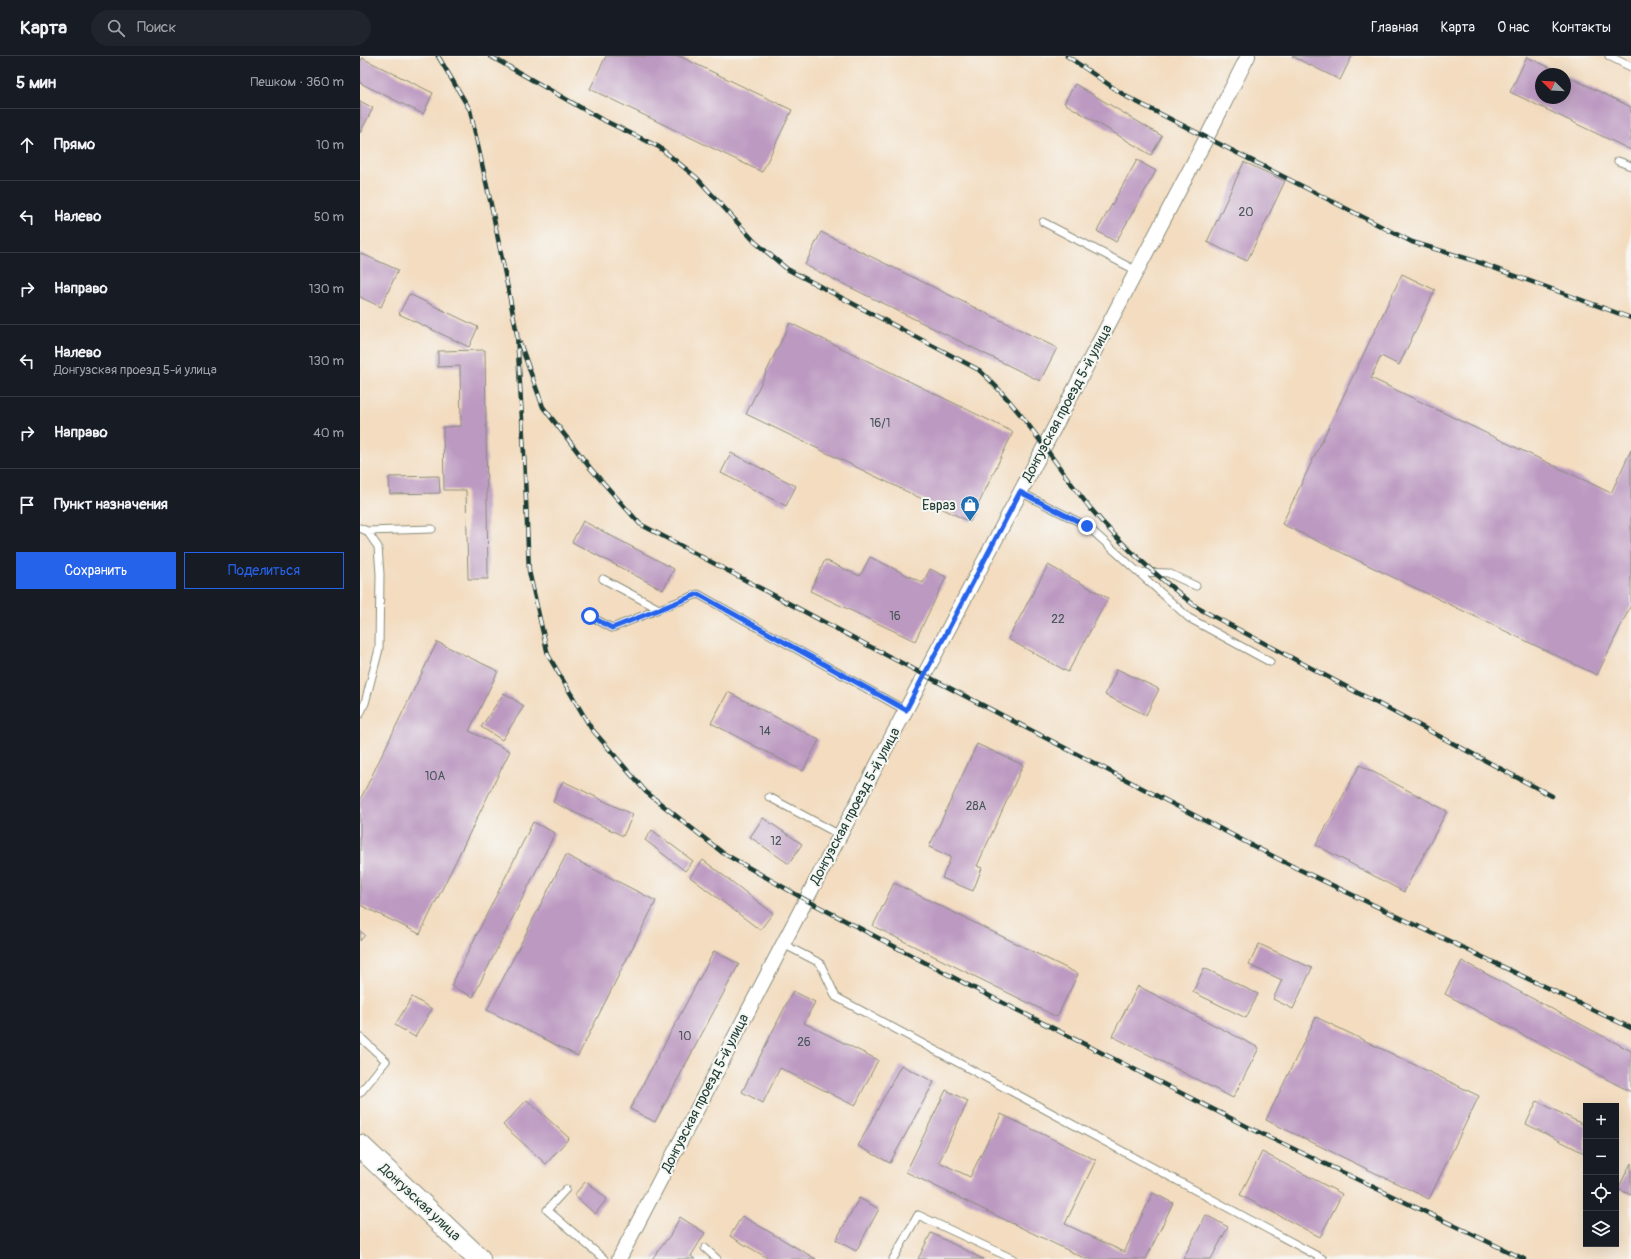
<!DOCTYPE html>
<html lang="ru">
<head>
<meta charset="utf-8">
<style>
	:root { --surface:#171b24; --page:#20242c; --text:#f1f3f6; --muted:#9ea1a6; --line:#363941; --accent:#2563eb }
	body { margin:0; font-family:Pangolin,sans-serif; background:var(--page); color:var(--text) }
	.controls { position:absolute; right:12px; bottom:12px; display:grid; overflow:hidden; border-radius:0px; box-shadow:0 4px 16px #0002 }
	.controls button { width:36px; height:36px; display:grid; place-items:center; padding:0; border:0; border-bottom:1px solid var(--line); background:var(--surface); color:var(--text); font:20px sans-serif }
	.compass { position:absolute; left:1175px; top:12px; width:36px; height:36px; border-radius:50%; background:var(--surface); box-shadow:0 4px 16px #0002; rotate:294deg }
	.stop { position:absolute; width:12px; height:12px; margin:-9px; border:3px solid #2563eb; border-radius:50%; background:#fff }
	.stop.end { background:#2563eb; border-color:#fff; box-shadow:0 1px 4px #0008 }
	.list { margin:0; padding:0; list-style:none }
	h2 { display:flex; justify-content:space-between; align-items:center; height:52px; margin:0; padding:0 16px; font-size:17px }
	h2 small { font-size:13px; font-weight:400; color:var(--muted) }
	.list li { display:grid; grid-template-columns:26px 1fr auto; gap:12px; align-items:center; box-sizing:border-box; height:72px; padding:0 16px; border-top:1px solid var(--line) }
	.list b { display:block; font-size:15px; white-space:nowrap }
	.list p { margin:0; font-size:13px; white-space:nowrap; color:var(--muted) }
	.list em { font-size:13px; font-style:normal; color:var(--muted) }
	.actions { display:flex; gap:8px; padding:12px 16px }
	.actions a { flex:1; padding:9px 0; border:1px solid var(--accent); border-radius:0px; text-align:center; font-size:14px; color:var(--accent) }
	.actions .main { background:var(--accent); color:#fff }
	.icon { flex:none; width:22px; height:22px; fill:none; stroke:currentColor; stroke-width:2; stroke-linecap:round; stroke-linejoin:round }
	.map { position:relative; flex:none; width:1271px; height:1203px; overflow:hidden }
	header { display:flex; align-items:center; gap:24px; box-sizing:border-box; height:56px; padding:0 20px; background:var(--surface); border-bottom:1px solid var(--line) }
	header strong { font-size:19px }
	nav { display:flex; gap:22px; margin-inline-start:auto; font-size:14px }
	.search { width:280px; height:36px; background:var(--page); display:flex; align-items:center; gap:10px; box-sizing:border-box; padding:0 14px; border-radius:22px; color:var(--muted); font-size:15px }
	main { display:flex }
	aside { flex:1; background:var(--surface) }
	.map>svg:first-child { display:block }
	.building { fill:#bc99c1 }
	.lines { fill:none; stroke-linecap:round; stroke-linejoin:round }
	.service-casing { stroke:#898c7a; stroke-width:9 }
	.minor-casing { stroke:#898c7a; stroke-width:16 }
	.trunk-casing { stroke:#898c7a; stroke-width:24 }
	.service { stroke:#fff; stroke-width:7 }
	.minor { stroke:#fff; stroke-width:14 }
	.trunk { stroke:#fff; stroke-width:22 }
	.rail-casing { stroke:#1f3d34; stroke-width:4.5 }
	.rail { stroke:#f6f6f2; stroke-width:3; stroke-dasharray:9; stroke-linecap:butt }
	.route { stroke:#2563eb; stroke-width:5 }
	.labels { text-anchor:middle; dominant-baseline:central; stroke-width:4; stroke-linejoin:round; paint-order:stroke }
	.number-label { font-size:12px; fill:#465457 }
	.street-label { font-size:14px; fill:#1f3d34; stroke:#f6f6f2 }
	.poi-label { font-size:14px; fill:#1f3d34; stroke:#f6f6f2; text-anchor:end }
</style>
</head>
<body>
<header>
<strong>Карта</strong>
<div class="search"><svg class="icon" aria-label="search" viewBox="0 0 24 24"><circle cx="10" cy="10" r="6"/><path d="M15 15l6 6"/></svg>Поиск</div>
<nav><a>Главная</a><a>Карта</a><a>О нас</a><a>Контакты</a></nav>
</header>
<main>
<aside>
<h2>5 мин<small>Пешком · 360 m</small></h2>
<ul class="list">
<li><svg class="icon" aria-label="ahead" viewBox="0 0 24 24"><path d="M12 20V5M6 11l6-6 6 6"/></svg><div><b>Прямо</b></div><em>10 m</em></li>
<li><svg class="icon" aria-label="left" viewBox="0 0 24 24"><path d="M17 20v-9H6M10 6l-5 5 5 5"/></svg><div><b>Налево</b></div><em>50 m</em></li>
<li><svg class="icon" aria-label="right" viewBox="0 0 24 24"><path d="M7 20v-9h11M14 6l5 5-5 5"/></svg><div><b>Направо</b></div><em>130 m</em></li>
<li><svg class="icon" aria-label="left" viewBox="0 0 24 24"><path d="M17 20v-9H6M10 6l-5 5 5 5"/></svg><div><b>Налево</b><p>Донгузская проезд 5-й улица</p></div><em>130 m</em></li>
<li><svg class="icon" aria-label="right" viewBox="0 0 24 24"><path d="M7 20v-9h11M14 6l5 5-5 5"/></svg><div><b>Направо</b></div><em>40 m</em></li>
<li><svg class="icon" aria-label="arrive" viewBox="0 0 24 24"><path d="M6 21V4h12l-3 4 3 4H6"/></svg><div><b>Пункт назначения</b></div></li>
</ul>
<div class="actions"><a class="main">Сохранить</a><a>Поделиться</a></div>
</aside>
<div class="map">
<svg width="1271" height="1203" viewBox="0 0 1271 1203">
	<rect width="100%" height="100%" fill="#f6f6f2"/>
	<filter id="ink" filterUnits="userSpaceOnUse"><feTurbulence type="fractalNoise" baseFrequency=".025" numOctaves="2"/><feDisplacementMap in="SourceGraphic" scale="8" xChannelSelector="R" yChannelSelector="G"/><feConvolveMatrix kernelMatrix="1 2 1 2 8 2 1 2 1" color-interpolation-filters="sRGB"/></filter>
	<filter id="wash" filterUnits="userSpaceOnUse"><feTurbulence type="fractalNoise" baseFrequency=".012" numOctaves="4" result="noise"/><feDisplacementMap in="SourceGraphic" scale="16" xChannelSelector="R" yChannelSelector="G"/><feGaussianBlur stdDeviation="0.9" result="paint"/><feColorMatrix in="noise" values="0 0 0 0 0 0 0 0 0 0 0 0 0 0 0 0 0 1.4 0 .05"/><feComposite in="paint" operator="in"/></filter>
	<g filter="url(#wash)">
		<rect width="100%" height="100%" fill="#f3dcbf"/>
		<g id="blocks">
			<!-- building -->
			<path class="building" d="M246,0H319L432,54L402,116L230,33Z
				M932,0H992L980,24Z
				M1167,1L1204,18H1181V42H1205V19L1271,51V94L1150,36Z
				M2,2L73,37L63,58L0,27V7Z
				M715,28L802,80L791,99L704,47Z
				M0,45L13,52L0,77Z
				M777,104L796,115L756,186L737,175Z
				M884,106L925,125L887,205L847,186Z
				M461,176L697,292L680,325L445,209Z
				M0,197L38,214L21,251L0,241Z
				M1042,218L1075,234L1039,309L1021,300L1011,322L1251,437L1271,394V549L1237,619L922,468Z
				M49,238L118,271L109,291L39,258Z
				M430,267L653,376L610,466L386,358Z
				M125,294L128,523H108L106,434H84L83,371L101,370L100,310L78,311V295Z
				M371,397L436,430L426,450L361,417Z
				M79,420L80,437L30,438L29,421Z
				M223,465L314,513L303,534L212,486Z
				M510,501L563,527L570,513L586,521L555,585L450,535L465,504L500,520Z
				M688,509L748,542L708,616L648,583Z
				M77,586L138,615L109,675L150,695L60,878L0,849V744Z
				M757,613L799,633L786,659L745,639Z
				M368,636L459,684L443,715L351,667Z
				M144,637L164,650L142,684L121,671Z
				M617,688L663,709L617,810L622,812L613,835L582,822L591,801L569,791Z
				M1000,709L1087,755L1044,836L956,789Z
				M203,725L273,759L263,780L193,746Z
				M403,762L442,788L429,808L390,781Z
				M173,766L195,777L113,941L91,930Z
				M292,774L333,805L325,815L285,784Z
				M206,799L296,845L218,1000L127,954Z
				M343,804L413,857L400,874L330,821Z
				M534,827L718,918L697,961L513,870Z
				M0,875L5,879L0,885Z
				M899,888L952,912L933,953L913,943L922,924L889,909Z
				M354,895L379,908L295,1066L270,1053Z
				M1102,905L1271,995V1036L1085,938Z
				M844,912L898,938L886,962L833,936Z
				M778,930L899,992L873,1042L752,980Z
				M433,935L455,946L444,967L518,1004L495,1050L420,1012L403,1047L382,1036Z
				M52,941L72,953L55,981L35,969Z
				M956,961L1119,1040L1069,1143L906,1064Z
				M541,1009L574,1026L530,1107L498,1090Z
				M586,1034L608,1045L579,1106L610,1121L641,1058L736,1104L705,1168L764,1196L793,1137L813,1147L786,1203H726L546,1116Z
				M167,1044L209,1082L186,1108L143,1069Z
				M1177,1045L1226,1070V1098L1166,1068Z
				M902,1096L982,1138L960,1181L880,1139Z
				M1271,1107V1139L1258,1133Z
				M226,1125L247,1143L235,1158L214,1139Z
				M499,1142L519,1153L496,1195L476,1184Z
				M846,1159L868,1171L851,1203H823Z
				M382,1160L456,1203H409L370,1180Z
				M320,1161L345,1177L331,1200L335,1203H292L311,1178Z
				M571,1177L623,1203H558Z"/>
		</g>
	</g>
	<g filter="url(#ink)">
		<use href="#blocks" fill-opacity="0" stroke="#898c7a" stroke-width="1"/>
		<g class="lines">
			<!-- service casing -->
			<g class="service-casing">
				<path id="service" d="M1249,0L1271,11
					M1258,105L1271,110
					M683,166L777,215
					M660,436L727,470L829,562L910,606
					M0,472L7,475L72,473
					M778,516L808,517L836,530
					M243,523L299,553L338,538L545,654
					M230,560L252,572L299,553
					M0,658L5,647L19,593L20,518L18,491L7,475
					M409,741L480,779
					M423,888L460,907L476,941L963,1203
					M0,981L26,1005L0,1037
					M206,1133L187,1154L244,1203
					M345,1192L357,1203
					M533,1203L558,1159L653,1203"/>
			</g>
			<!-- minor casing -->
			<g class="minor-casing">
				<path id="minor" d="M259,1203L446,844L847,81L888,0"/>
			</g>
			<!-- trunk casing -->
			<g class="trunk-casing">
				<path id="trunk" d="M0,1090L119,1203"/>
			</g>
			<!-- service -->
			<use href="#service" class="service"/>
			<!-- minor -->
			<use href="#minor" class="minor"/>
			<!-- trunk -->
			<use href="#trunk" class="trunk"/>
			<!-- rail casing -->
			<g class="rail-casing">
				<path id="rail" d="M78,0L110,54L132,153L157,278L164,397L169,515L188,599L231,672L286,736L363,797L446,844L604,927L892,1073L1164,1203
					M130,0L239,62L299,91L337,122L395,186L427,213L619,314C664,354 693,407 731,453C762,490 800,523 838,552L1192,740
					M707,0L767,41L1052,186L1112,204L1271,262
					M160,287L183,351L231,413L280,468L507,589L930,809L1271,972"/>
			</g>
			<!-- rail -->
			<use href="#rail" class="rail"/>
		</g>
	</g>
	<g class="lines" filter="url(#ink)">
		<!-- route -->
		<path class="route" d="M230,560L252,572L338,538L546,654L660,436L727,470"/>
	</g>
	<!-- icons -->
	<defs>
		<g id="shop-pin" transform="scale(1)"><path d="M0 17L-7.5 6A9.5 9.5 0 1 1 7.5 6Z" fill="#1f6fb2" stroke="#f6f6f2"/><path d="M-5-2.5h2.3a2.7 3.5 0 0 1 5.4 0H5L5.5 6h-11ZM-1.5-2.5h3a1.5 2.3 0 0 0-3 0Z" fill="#fff"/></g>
	</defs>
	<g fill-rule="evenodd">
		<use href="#shop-pin" x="610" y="449"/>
	</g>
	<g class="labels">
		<!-- number labels -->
		<g class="number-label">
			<text x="886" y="156">20</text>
			<text x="520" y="367">16/1</text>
			<text x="535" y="560">16</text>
			<text x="698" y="563">22</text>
			<text x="405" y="675">14</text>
			<text x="75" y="720">10А</text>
			<text x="616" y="750">28А</text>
			<text x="416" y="785">12</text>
			<text x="325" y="980">10</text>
			<text x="444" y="986">26</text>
		</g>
		<!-- street labels -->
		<g class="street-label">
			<text transform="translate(707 347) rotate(-62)">Донгузская проезд 5-й улица</text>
			<text transform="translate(495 750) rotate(-62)">Донгузская проезд 5-й улица</text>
			<text transform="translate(345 1037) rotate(-63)">Донгузская проезд 5-й улица</text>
			<text transform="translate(60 1146) rotate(43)">Донгузская улица</text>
		</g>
		<!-- poi labels -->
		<g class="poi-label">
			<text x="596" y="449">Евраз</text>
		</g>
	</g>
</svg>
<div class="controls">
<button>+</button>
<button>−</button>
<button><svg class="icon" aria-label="locate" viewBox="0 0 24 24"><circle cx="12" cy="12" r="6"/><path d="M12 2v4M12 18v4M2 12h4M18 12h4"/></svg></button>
<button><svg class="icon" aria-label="layers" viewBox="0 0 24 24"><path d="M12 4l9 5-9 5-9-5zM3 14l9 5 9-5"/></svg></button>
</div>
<svg class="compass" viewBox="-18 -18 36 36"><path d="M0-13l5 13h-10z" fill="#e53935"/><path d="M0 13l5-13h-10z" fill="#9ea1a6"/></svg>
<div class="stop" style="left:230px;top:560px"></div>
<div class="stop end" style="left:727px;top:470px"></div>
</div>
</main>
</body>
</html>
